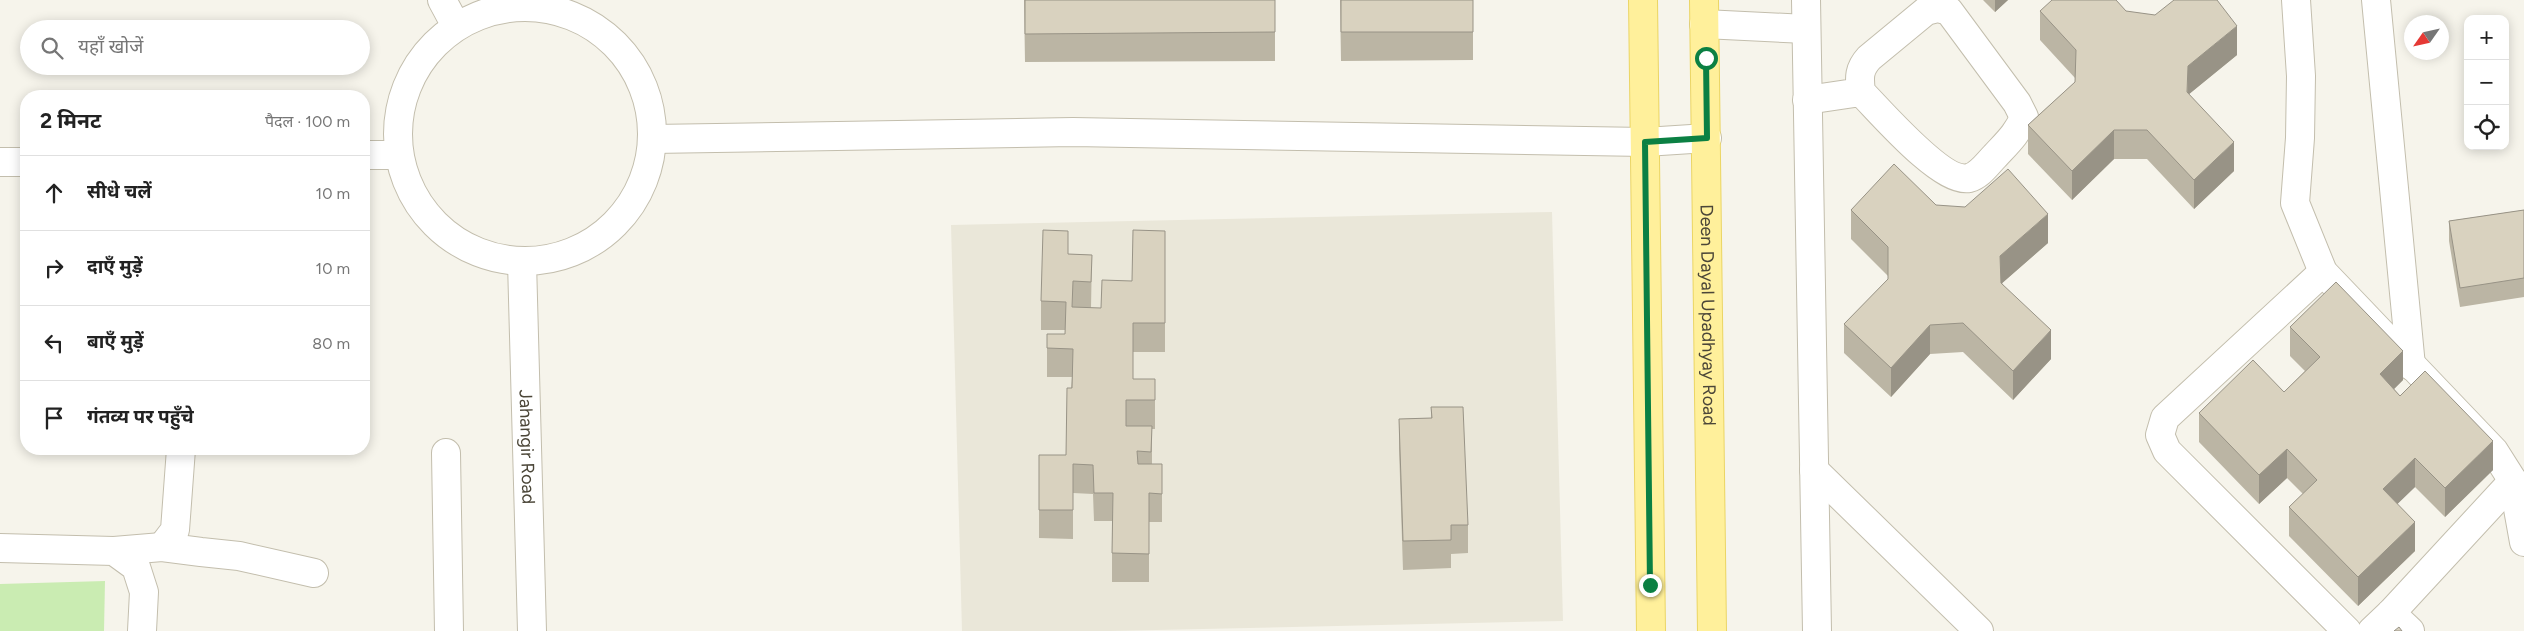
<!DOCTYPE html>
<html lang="hi">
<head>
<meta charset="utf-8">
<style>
	:root { --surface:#fff; --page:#f2f2f2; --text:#222; --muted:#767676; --line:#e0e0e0 }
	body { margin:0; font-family:Figtree,"Noto Sans Devanagari",sans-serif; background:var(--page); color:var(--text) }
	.controls { position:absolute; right:15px; top:15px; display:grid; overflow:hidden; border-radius:10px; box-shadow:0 2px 12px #0003 }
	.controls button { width:45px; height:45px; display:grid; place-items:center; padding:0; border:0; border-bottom:1px solid var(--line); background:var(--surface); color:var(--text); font:25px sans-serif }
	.compass { position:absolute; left:2404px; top:15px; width:45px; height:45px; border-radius:50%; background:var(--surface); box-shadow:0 2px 12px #0003; rotate:236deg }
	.stop { position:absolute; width:15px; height:15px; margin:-11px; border:4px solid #0b8043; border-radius:50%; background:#fff }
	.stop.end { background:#0b8043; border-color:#fff; box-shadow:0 1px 5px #0008 }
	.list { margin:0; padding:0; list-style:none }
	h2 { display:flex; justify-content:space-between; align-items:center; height:65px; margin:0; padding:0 20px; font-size:21px }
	h2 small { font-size:16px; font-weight:400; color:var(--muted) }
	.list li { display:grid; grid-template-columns:32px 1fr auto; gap:15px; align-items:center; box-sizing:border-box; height:75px; padding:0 20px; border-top:1px solid var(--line) }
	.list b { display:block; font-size:19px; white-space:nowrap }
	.list em { font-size:16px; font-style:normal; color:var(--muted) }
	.icon { flex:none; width:28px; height:28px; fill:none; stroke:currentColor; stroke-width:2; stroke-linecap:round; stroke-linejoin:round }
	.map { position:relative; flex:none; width:2524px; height:631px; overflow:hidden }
	.search { position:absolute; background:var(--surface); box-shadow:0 2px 12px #0003; left:20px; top:20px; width:350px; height:55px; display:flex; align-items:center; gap:12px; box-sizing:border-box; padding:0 18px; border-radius:28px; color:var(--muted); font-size:19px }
	.panel { position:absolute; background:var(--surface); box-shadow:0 2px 12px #0003; left:20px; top:90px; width:350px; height:365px; border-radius:20px }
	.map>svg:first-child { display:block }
	.residential { fill:#eae7d9 }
	.green { fill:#caecb2 }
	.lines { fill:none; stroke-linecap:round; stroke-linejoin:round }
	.minor-casing { stroke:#c3bead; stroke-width:30 }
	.major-casing { stroke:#ebd564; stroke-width:30 }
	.minor { stroke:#fff; stroke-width:28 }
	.major { stroke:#fff09b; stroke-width:28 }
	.wall { fill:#bbb5a4 }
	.shaded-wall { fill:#989386 }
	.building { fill:#d9d2bf; stroke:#989386 }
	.route { stroke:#0b8043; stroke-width:6 }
	.labels { text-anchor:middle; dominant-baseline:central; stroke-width:5; stroke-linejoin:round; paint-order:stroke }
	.street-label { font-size:18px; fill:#4b4638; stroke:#fff }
</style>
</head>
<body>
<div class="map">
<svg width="2524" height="631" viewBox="0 0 2524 631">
	<rect width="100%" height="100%" fill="#f6f4eb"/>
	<!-- residential -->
	<path class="residential" d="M1552,212L1563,621L1110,631H962L951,225Z"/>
	<!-- green -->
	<path class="green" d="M105,581L104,631H0V584Z"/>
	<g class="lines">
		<!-- minor casing -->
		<g class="minor-casing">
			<g id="minor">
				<path d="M442,0L456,26"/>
				<path d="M1806,0L1817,631"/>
				<path d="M2296,0L2301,76L2300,138L2295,203L2323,272L2494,451L2513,481L2524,542"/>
				<path d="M2376,0L2411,366"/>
				<circle cx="525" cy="134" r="127"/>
				<path d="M1704,24L1806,29"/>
				<path d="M1807,100L1861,92C1880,111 1942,184 1969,178C1980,175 1987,164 1995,156C2007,143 2018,133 2024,117L2017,103L1949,11L1938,8L1926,11L1869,58C1859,69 1859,77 1861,92"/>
				<path d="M652,139L1073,132L1645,142L1707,138"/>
				<path d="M364,155H399"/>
				<path d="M0,162H26"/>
				<path id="s1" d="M522,262L532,631"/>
				<path d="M2323,272L2165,418L2160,435L2167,451L2347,631"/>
				<path d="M446,453L449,631"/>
				<path d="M1814,470L1979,631"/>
				<path d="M162,547L175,530L181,449"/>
				<path d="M0,548L114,551L136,567L144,592L142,631"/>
				<path d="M114,551L162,547L201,552L239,556L314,573"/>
				<path d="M2391,613L2410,631"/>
				<path d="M2372,631L2391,613L2513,481"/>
			</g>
		</g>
		<!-- major casing -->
		<g class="major-casing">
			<g id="major">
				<path d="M1643,0L1651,631"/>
				<path id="s2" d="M1704,0L1712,631"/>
			</g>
		</g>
		<!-- minor -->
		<use href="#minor" class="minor"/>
		<!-- major -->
		<use href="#major" class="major"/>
	</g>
	<!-- wall -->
	<path class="wall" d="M1024,0H1275V61L1025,62Z
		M1340,0H1473V60L1341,61Z
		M1983,0H2008L1995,12Z
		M2040,11H2126L2237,55L2189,94L2234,171L2194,209L2147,159H2114L2072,200L2028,154V125L2075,82V78L2040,40Z
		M1936,205L2048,243L2002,283L2051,359L2013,400L1963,352L1930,354L1891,397L1844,353V324L1888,280V276L1851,239V210Z
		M2524,210V297L2460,307L2449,241V221Z
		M1165,231V352H1133V379H1155V429H1152V464H1162V522H1149V582H1112V521H1094L1093,494L1073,493V539L1039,538V455H1066L1072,377H1047V334H1065V330H1041V301L1068,254L1092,255L1091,308H1101L1132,281Z
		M2290,327L2403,380L2394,389L2400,396L2493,470L2445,517L2415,487L2397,504L2415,551L2358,606L2289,536V507L2303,494L2287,478L2259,504L2199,442V413L2284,392L2305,371L2290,356Z
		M1431,407L1468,525V553L1451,554V568L1403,570L1399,448V419L1431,418Z"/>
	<!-- shaded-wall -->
	<path class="shaded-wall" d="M1995,0H2008L1995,12Z
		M2237,26V55L2188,95L2187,121L2188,66Z
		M2114,130V159L2072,200V171Z
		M2234,142V171L2194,209V180Z
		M2048,214V243L2000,285V256Z
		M1930,325V354L1891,397V368Z
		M2051,330V359L2013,400V371Z
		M2403,351V380L2380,403V374Z
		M2493,441V470L2445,517V488Z
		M2287,449V478L2259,504V475Z
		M2415,458V487L2383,518V489Z
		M2415,522V551L2358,606V577Z"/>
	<!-- building -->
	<path class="building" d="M1025,0H1275V32L1025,34Z
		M1341,0H1473V32H1341Z
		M2052,0H2116L2126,11L2155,15L2174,0H2217L2237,26L2188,66L2187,92L2234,142L2194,180L2147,130H2114L2072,171L2028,125L2075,82L2076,50L2040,11Z
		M1894,164L1936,205L1965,207L2008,169L2048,214L2000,256L2001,283L2051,330L2013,371L1963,323L1930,325L1891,368L1844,324L1888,279V247L1851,210Z
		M2524,210V278L2460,288L2449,221Z
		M1043,230L1068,231V254L1092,255L1091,282L1073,281L1072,307L1101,308L1102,280L1132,281L1133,230L1165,231V323H1133V379H1155V400H1126V426H1152L1151,452L1137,451L1138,464H1162V494L1149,493V554L1112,553L1113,493H1094L1093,465L1073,464V510H1039V455H1066L1067,388H1072L1073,349L1047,348V334H1065L1066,302L1041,301Z
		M2336,282L2403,351L2380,374L2400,396L2425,371L2493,441L2445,488L2415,458L2383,489L2415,522L2358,577L2289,507L2317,480L2287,449L2259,475L2199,413L2253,360L2284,392L2320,357L2290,327Z
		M1431,407H1463L1468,525H1451V540L1403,541L1399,419L1432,418Z
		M2399,627L2402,631H2394Z"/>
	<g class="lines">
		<!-- route -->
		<path class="route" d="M1650,585L1645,142L1707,138L1706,58"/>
	</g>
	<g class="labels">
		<!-- street labels -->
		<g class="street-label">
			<text stroke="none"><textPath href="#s2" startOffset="315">Deen Dayal Upadhyay Road</textPath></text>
			<text stroke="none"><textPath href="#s1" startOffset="185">Jahangir Road</textPath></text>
		</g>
	</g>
</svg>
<div class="controls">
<button>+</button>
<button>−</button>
<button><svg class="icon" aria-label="locate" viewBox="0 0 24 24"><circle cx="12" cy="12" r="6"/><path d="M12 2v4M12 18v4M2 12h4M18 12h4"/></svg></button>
</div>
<svg class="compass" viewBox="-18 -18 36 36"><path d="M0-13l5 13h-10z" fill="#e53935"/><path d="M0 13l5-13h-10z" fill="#767676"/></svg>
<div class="stop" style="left:1706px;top:58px"></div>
<div class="stop end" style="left:1650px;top:585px"></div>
<div class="search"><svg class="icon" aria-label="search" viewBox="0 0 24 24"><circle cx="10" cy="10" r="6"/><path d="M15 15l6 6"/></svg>यहाँ खोजें</div>
<section class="panel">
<h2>2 मिनट<small>पैदल · 100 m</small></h2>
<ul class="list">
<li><svg class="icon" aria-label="ahead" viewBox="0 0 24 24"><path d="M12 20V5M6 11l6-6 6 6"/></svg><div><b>सीधे चलें</b></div><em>10 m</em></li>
<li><svg class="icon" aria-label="right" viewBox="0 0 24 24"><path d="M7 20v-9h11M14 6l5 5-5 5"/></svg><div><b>दाएँ मुड़ें</b></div><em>10 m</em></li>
<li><svg class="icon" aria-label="left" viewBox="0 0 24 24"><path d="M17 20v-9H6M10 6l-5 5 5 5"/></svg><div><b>बाएँ मुड़ें</b></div><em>80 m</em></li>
<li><svg class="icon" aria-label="arrive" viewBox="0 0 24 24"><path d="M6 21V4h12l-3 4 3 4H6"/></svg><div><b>गंतव्य पर पहुँचे</b></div></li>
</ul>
</section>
</div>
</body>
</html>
